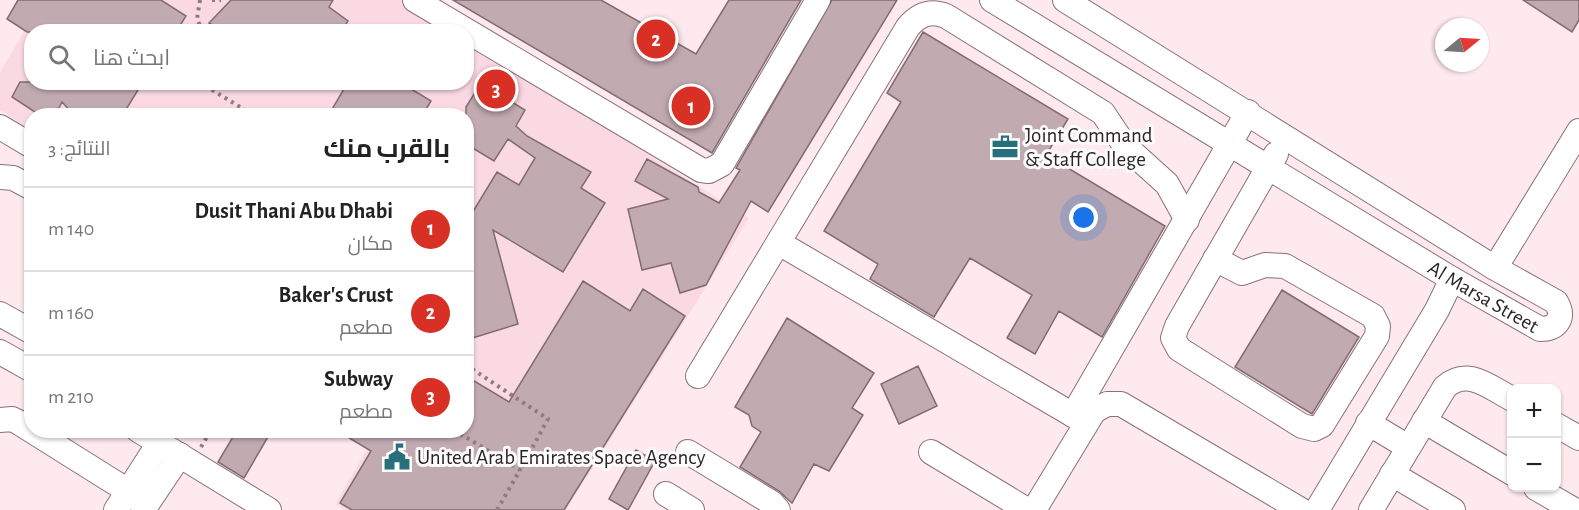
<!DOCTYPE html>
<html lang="ar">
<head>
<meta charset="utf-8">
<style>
	:root { --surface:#fff; --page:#f2f2f2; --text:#222; --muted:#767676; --line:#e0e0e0; --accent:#d93025 }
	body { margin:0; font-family:"Alegreya Sans",Cairo,sans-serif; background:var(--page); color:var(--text); direction:rtl }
	.controls { position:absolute; right:18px; bottom:18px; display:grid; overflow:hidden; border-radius:12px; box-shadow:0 2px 4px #0004 }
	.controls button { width:54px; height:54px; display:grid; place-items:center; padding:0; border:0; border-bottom:2px solid var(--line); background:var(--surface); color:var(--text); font:30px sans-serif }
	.compass { position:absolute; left:1435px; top:18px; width:54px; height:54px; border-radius:50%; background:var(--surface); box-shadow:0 2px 4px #0004; rotate:72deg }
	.you { position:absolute; left:1084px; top:218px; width:21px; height:21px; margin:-15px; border:4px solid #fff; border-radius:50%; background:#1a73e8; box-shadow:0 0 0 9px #1a73e833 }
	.badge { display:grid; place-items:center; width:39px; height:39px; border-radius:50%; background:var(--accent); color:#fff; font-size:20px; font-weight:700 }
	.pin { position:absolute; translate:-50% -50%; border:3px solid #fff; box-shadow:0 2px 6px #0006 }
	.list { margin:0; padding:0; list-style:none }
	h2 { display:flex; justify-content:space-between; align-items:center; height:78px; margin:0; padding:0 24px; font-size:26px }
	h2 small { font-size:20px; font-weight:400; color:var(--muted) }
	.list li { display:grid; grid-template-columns:39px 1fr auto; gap:18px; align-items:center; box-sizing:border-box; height:84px; padding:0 24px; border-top:2px solid var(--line) }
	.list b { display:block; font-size:22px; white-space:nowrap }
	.list p { margin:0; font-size:20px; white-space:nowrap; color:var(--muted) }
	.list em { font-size:20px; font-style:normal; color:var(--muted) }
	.icon { flex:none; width:33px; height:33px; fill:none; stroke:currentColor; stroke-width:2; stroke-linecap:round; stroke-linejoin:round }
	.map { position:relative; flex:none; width:1579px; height:510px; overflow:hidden; direction:ltr }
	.search { position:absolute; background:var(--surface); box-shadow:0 2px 4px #0004; left:24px; top:24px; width:450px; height:66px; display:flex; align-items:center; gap:15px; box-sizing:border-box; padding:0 21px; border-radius:24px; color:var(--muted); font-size:22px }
	.panel { position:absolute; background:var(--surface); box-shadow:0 2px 4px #0004; left:24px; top:108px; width:450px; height:330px; border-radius:24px; direction:rtl }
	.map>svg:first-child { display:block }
	.built { fill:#fad9e3 }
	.building { fill:#c2aab1; stroke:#816b72; stroke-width:1.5 }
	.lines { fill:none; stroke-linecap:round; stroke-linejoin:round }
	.minor-casing { stroke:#887278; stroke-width:26 }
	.path { stroke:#8b7d81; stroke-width:4; stroke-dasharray:3 4.5; stroke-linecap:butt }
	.minor { stroke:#fff; stroke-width:24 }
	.labels { text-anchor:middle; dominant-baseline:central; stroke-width:6; stroke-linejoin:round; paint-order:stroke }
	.poi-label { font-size:21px; fill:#2c2326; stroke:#fcfcfc; text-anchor:start }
	.street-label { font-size:21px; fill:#2c2326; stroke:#fcfcfc }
</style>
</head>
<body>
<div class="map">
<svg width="1579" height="510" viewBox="0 0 1579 510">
	<rect width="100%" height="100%" fill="#fde9ee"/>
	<!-- built -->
	<path class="built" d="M43,0H402L452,31L32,32V82H466L467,41L749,218L566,510H344L335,504L378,431L466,430V116H32L31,130L0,110V72Z"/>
	<!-- building -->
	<path class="building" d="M18,0H161L186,16L176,32H27L7,19Z
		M231,0H333L329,7L348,21L341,32H225L209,23Z
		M453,0H601L696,54L729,0H801L712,153Z
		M832,0H897L768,212L751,201L706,285L680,293L671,263L642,270L628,209L668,199L635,181L647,159L698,187L699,192L719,203L740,170L736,168Z
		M1523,0H1579V20L1572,32Z
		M923,32L1068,119L1046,155L1165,226L1102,337L1059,311L1035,354L1007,338L1032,295L970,258L934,317L870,279L878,264L824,231L901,102L887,93Z
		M20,82H143L122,116H75L62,102L55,116H41L12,97Z
		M348,82H400L431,101L422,116H328Z
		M481,83L525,110L516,126L527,136L591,172L581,188L605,203L563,272L493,230L518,324L466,340V223L497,172L519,185L535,158L508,139L494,161L466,144V107Z
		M583,281L630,311L643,289L685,316L564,510H352L340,503L371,451L336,430H466V376L509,402Z
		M1282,290L1359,337L1312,414L1235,367Z
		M787,318L874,373L852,408L863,415L829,471L814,464L792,503L779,491L740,467L761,432L752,426L749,415L735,407Z
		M918,366L937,406L899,424L881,384Z
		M237,430H272L244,478L218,462Z
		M636,450L655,461L628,510L609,499Z"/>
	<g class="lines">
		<!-- minor casing -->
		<g class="minor-casing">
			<g id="minor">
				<path d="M415,0L701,170L709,171L722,164L818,0"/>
				<path id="s1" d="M992,0L1452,279L1540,329C1558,329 1565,317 1556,302L1495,268L1065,0"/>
				<path d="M0,127L32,146"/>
				<path d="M0,177L13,178L32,188"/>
				<path d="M779,243L1085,422"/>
				<path d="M1215,259L1242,273L1265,265L1285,266L1373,316L1378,326L1377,336L1322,425L1314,429L1302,426L1179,349L1173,338L1177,326L1269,166L1276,154"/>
				<path d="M1495,268L1579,131"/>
				<path d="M0,314L32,332"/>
				<path d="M0,352L32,370"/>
				<path d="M698,376L908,27C919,14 931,10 946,16L1103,113L1125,146L1167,184L1187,220"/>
				<path d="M1073,415L1248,112"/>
				<path d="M0,420L12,419L18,422L128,491"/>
				<path d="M1424,421L1512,473"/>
				<path d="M1368,423L1408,447"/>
				<path d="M1556,425L1579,438"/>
				<path d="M138,430L269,510"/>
				<path d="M688,452L772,503L778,510"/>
				<path d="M931,452L1027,510"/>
				<path d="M1392,474L1453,510"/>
				<path d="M1536,488L1574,510"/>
				<path d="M666,494L692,510"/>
				<path d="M116,510L159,443"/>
				<path d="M143,510L180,455"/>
				<path d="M1034,510L1094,411L1107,404H1121L1301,510"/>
				<path d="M1317,510L1437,310L1452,279"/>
				<path d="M1371,510L1445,387C1468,367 1489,387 1512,399"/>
			</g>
		</g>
		<!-- path -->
		<path class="path" d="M200,0L197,19L203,32
			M212,0H221
			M199,82L255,116
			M466,365L548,419L520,470
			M454,430L520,470L497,510
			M201,447L211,430"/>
		<!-- minor -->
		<use href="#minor" class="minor"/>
	</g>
	<!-- icons -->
	<defs>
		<g id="office-bare" transform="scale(2.07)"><path d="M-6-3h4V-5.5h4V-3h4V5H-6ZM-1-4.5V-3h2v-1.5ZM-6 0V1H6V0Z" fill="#276f7a" stroke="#fcfcfc" stroke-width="2.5" paint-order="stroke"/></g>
		<g id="civic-bare" transform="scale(2.07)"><path d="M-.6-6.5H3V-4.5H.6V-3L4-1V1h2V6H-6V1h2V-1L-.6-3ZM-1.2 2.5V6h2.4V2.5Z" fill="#276f7a" stroke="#fcfcfc" stroke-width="2.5" paint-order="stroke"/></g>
	</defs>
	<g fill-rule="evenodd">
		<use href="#office-bare" x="1005" y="147"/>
		<use href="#civic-bare" x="397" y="457"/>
	</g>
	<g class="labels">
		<!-- poi labels -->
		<g class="poi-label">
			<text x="1025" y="135">Joint Command<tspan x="1025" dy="24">&amp; Staff College</tspan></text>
			<text x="417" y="457">United Arab Emirates Space Agency</text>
		</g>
		<!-- street labels -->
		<g class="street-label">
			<text stroke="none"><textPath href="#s1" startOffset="574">Al Marsa Street</textPath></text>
		</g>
	</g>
</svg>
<div class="controls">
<button>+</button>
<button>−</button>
</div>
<svg class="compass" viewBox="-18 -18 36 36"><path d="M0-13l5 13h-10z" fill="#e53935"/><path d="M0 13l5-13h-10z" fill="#767676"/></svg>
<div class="you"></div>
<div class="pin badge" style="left:691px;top:106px">1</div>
<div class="pin badge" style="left:656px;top:39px">2</div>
<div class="pin badge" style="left:496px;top:89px">3</div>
<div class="search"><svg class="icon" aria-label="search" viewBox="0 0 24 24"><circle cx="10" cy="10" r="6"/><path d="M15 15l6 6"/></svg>ابحث هنا</div>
<section class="panel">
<h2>بالقرب منك<small>النتائج: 3</small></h2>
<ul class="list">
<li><span class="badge">1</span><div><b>Dusit Thani Abu Dhabi</b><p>مكان</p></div><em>140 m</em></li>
<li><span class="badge">2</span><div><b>Baker's Crust</b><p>مطعم</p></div><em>160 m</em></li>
<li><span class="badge">3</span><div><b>Subway</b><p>مطعم</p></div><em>210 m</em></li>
</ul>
</section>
</div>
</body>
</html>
